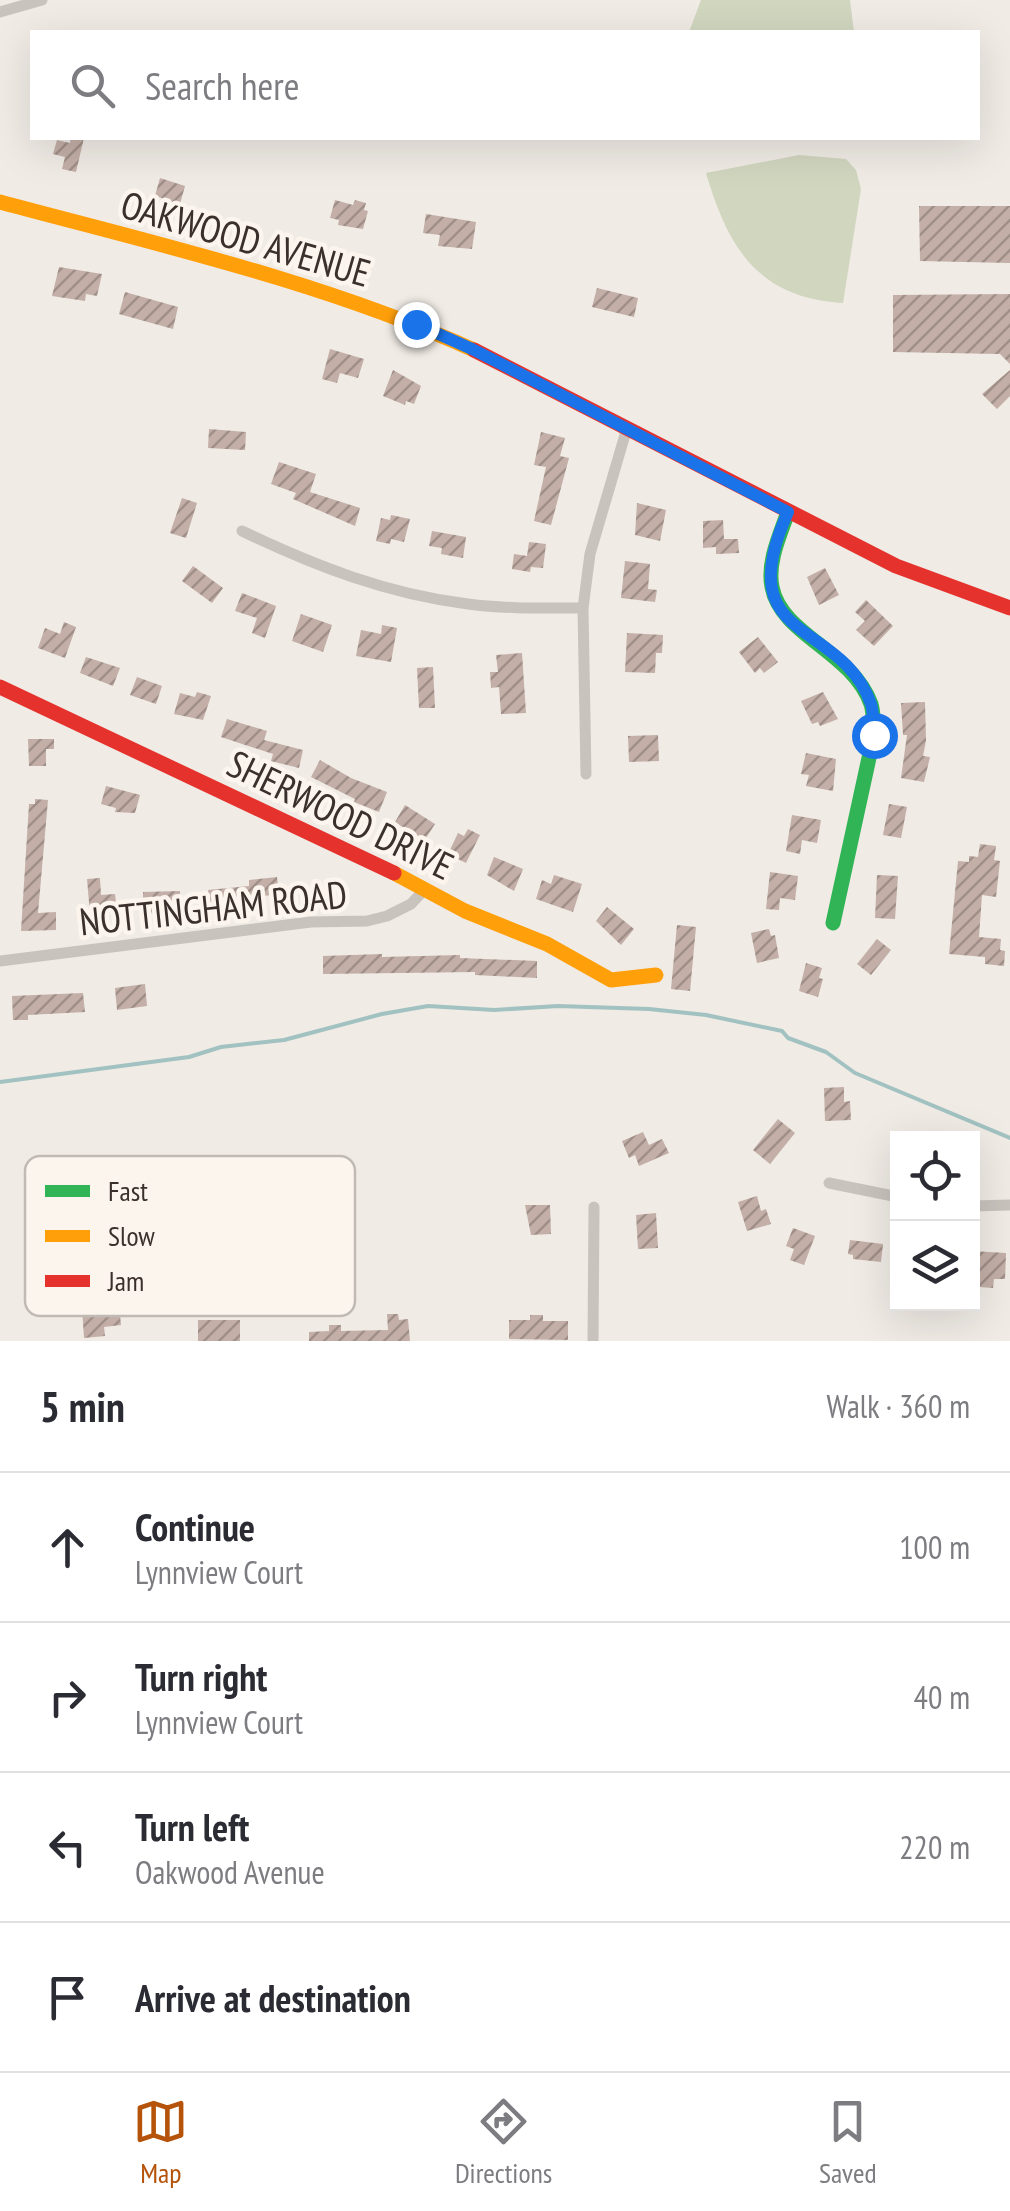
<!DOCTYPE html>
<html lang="en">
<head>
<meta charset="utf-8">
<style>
	:root { --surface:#fff; --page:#f7f7f7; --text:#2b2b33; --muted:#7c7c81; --line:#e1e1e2; --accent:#b45309 }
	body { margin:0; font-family:"PT Sans Narrow",sans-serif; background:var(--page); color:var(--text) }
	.controls { position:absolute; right:30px; bottom:30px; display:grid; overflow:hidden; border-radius:0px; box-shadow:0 10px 40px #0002 }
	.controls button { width:90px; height:90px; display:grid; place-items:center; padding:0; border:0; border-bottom:2px solid var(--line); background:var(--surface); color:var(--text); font:50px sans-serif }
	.stop { position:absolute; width:30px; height:30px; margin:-22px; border:8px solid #1a73e8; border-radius:50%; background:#fff }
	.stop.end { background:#1a73e8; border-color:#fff; box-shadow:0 2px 10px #0008 }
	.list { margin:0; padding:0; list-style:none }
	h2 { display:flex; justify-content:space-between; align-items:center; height:130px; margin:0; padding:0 40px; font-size:42px }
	h2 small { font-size:32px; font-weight:400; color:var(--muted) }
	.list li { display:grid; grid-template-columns:65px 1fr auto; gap:30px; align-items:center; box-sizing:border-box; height:150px; padding:0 40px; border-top:2px solid var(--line) }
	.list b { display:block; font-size:38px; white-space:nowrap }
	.list p { margin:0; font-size:32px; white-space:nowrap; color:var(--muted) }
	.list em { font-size:32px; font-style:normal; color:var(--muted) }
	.icon { flex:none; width:55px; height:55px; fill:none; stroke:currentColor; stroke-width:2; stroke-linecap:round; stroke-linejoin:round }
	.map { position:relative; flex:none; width:1010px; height:1341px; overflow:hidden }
	.search { position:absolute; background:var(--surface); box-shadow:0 10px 40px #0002; left:30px; right:30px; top:30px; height:110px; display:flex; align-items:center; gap:25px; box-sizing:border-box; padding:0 35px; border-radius:0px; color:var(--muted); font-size:38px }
	.sheet { height:730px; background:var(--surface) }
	nav { display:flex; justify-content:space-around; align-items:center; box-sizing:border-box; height:140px; border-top:2px solid var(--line); background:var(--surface); font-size:28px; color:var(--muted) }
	nav a { display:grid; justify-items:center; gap:5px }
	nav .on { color:var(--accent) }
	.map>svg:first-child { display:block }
	.grass { fill:#d1d6bf }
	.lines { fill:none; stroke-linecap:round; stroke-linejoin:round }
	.stream { stroke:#a1c2c1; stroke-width:4 }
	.building { fill:url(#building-hatch) }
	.street { stroke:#c9c3be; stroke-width:11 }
	.fast { stroke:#30b455; stroke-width:15 }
	.slow { stroke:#ff9f0a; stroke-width:15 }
	.jam { stroke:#e5322d; stroke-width:15 }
	.route { stroke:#1a73e8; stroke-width:12 }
	.labels { text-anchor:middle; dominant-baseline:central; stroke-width:9; stroke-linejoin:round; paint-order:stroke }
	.street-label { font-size:38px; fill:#3b302b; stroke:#fbf5ee }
	.key { fill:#fbf5ee; stroke:#c1bab4; stroke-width:2.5 }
	.key-label { font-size:28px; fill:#3b302b }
</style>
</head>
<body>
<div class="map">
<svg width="1010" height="1341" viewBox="0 0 1010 1341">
	<defs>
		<pattern id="building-hatch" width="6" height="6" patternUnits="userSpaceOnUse" patternTransform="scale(2.5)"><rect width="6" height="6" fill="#c3afa7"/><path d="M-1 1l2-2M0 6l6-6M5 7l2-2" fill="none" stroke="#a08f88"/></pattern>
	</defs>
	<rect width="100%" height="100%" fill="#f0ebe5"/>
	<!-- grass -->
	<path class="grass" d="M701,0H850L854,32H689Z
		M799,155L846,159L856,170L861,189L843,303C758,298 728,248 706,173Z"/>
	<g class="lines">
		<!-- stream -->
		<path class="stream" d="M0,1082L189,1057L221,1047L284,1040L382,1014L428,1006L494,1010L558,1006L649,1009L706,1015L782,1031L788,1038L826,1052L855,1073L1010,1138"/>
	</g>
	<!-- building -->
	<path class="building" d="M71,138H84L76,172L62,169L65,157L53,154L57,140L70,143Z
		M160,178L185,186L180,204L161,202L162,198L155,196Z
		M335,200L353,205L355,200L366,203L364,210L368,211L363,229L338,225L339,220L330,218Z
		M919,206H1010V263L920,261Z
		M426,214L476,222L472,249L438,246L440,235L423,233Z
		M59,267L102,274L97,296L86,294L85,301L52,296Z
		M597,288L638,298L634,317L592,307Z
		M125,292L178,307L173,329L119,314Z
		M1010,294V364L1000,354L893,352V295Z
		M330,349L364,359L358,378L340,373L337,383L322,379Z
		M393,370L421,386L414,404L406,401L405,405L383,396Z
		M1010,370V396L997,409L982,394Z
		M209,429L246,432L245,450L208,448Z
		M541,432L565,438L560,456L569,458L551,525L534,521L546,467L534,465Z
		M279,462L316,474L310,492L360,508L355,526L293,499L296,493L271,484Z
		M182,498L197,503L186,538L170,533Z
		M637,503L666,510L660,541L635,535Z
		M391,515L410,519L404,542L391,539L390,544L376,541L381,518L390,520Z
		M723,520L724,539H738L739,553L716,554V547L703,548V521Z
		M432,531L466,537L463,558L441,554L442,548L429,546Z
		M529,542L546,544L543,568L531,567L530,572L512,569L514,554L527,556Z
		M625,561L650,564L648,589L657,590L655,602L621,598Z
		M193,566L223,588L212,603L182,581Z
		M825,568L839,595L819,605L807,577Z
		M242,593L276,606L265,638L252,633L257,618L235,611Z
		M866,600L893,626L874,646L856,630L865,621L855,612Z
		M301,614L332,625L323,652L292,641Z
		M64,622L76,627L65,658L38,648L45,628L60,634Z
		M382,625L397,628L391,662L356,656L361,630L381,634Z
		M627,633L663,635L662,653H656L655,673L625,672Z
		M758,637L778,662L764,673L760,668L755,673L739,652Z
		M522,653L526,713L501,714L499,687L491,688L490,672H498L496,655Z
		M86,657L120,668L113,686L80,673Z
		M433,667L435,708H419L417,668Z
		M137,677L162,686L156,704L130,695Z
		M197,692L211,696L203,720L174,714L180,693L195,697Z
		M823,692L838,719L820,726L818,722L812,724L801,701Z
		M925,702L926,741L923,756L930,757L924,782L901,778L907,735H903L901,703Z
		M227,719L267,731L264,740L303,750L299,768L271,761L273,754L221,737Z
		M658,735L659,761L629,762L628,736Z
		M28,739H54V749H46V766H29Z
		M806,753L836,759L833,791L806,786L809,775L801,774Z
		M320,760L351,778L387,792L379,812L354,802L355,799L311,777Z
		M106,786L140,795L135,813L115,812L116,808L101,804Z
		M35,799L48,800L38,913L56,912V930L21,931L29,804H35Z
		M889,804L907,807L901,838L883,835Z
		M405,805L435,824L424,841L395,822Z
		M792,815L821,820L817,843L802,840L800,854L786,851Z
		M468,829L480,835L466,863L448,854L458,833L464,836Z
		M980,844L996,846L994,860L1000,861L996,897L982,895L979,937L1001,939L1000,950L1005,951L1004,966L985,964V957L949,954L958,861L969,862V856L978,857Z
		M494,857L523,869L514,891L487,875Z
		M770,872L798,876L795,900L780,898L779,910L766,909Z
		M554,875L582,884L573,912L536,899L542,880L551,884Z
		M877,875L898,876L895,919L875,918Z
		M277,877L279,894L209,903L208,890L249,886V880Z
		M100,878L101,895L115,894L117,912L90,914L87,879Z
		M180,891L181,911L143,913V892Z
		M607,907L634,929L621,945L596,921Z
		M677,925L696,927L690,991L671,989Z
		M769,929L771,936L775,935L779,958L757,963L751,933Z
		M877,939L891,950L871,975L857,964Z
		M382,954V957L460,955V958L537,961V978L475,975V972L323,974V956Z
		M806,963L822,968L819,978L823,979L818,997L799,991Z
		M145,984L147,1006L117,1010L115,988Z
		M83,993L85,1012L28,1015V1020H13L12,996Z
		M844,1087V1102L850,1101L851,1120L825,1121L824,1088Z
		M778,1119L795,1133L770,1164L753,1150Z
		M643,1132L649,1145L662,1139L669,1153L639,1166L635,1155L629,1158L622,1141Z
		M757,1196L761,1211L766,1209L771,1224L747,1231L738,1202Z
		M525,1205H550L551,1234L531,1235Z
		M656,1213L658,1248L638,1249L636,1215Z
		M793,1228L815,1236L804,1265L790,1260L794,1249L786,1246Z
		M850,1240L883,1244L881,1262L853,1259V1255L848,1254Z
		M972,1251L1006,1253L1005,1279H994L993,1288L979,1287V1279L973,1278Z
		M119,1305L121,1325L104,1327L105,1336L84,1338L82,1308Z
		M387,1314H398L399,1320L408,1319L410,1341H309V1332L329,1331V1325H341V1331L388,1330Z
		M530,1315H543V1321H568V1340L509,1339V1320H530Z
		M198,1320H240V1341H198Z"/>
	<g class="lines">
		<!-- street -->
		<path class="street" d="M0,12L42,0
			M242,531C315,566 387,594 468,604C506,609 544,608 583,608
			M586,774L583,608L590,554L627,428
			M0,961L311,922L367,921L387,916L411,904L424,890
			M829,1183L898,1197
			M972,1206L1010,1205
			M593,1341L594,1207"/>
		<!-- fast -->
		<path class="fast" d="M788,512C780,535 767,562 772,587C781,635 852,651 871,704C874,713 873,725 874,735L833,923"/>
		<!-- slow -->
		<path class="slow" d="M0,202C160,245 323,282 474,350
			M394,873L465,911L547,944L611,980L656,975"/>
		<!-- jam -->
		<path class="jam" d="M474,350L896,566L1010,608
			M0,687L394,873"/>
	</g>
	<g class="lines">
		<!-- route -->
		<path class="route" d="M416,324L472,349L788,512C728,645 841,618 871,704C874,713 873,725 874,735"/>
	</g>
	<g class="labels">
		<!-- street labels -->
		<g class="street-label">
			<text transform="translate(246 238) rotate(16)">OAKWOOD AVENUE</text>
			<text transform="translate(341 814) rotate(26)">SHERWOOD DRIVE</text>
			<text transform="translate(213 907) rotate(-6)">NOTTINGHAM ROAD</text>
		</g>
	</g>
	<!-- legend -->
	<rect x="25" y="1156" width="330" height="160" rx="15" class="key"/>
	<rect x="45" y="1185" width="45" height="12" fill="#30b455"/>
	<rect x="45" y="1230" width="45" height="12" fill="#ff9f0a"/>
	<rect x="45" y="1275" width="45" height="12" fill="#e5322d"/>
	<g class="key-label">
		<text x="108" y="1201">Fast</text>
		<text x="108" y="1246">Slow</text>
		<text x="108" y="1291">Jam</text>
	</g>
</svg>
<div class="controls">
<button><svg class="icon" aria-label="locate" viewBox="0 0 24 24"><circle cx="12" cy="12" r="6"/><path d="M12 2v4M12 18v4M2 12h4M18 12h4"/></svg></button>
<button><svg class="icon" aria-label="layers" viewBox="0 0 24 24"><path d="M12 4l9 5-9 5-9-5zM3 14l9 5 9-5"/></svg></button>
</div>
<div class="stop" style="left:874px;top:735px"></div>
<div class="stop end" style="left:416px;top:324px"></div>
<div class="search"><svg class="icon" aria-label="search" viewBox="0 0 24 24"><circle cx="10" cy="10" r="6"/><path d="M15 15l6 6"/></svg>Search here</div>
</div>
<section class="sheet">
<h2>5 min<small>Walk · 360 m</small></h2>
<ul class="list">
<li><svg class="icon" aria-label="ahead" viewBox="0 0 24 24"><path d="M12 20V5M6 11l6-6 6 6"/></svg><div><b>Continue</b><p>Lynnview Court</p></div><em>100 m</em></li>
<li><svg class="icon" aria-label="right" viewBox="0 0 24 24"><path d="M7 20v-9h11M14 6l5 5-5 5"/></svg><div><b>Turn right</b><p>Lynnview Court</p></div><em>40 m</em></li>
<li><svg class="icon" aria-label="left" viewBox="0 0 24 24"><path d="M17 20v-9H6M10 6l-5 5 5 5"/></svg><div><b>Turn left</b><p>Oakwood Avenue</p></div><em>220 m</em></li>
<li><svg class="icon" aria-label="arrive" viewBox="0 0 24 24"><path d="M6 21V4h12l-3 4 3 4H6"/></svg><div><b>Arrive at destination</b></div></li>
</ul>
</section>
<nav>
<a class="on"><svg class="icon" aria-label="map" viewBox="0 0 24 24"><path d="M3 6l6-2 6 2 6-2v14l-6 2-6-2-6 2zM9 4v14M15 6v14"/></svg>Map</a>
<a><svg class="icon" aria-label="directions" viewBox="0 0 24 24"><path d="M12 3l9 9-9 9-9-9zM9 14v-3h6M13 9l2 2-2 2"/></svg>Directions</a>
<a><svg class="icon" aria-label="saved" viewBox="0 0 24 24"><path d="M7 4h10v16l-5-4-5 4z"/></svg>Saved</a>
</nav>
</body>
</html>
